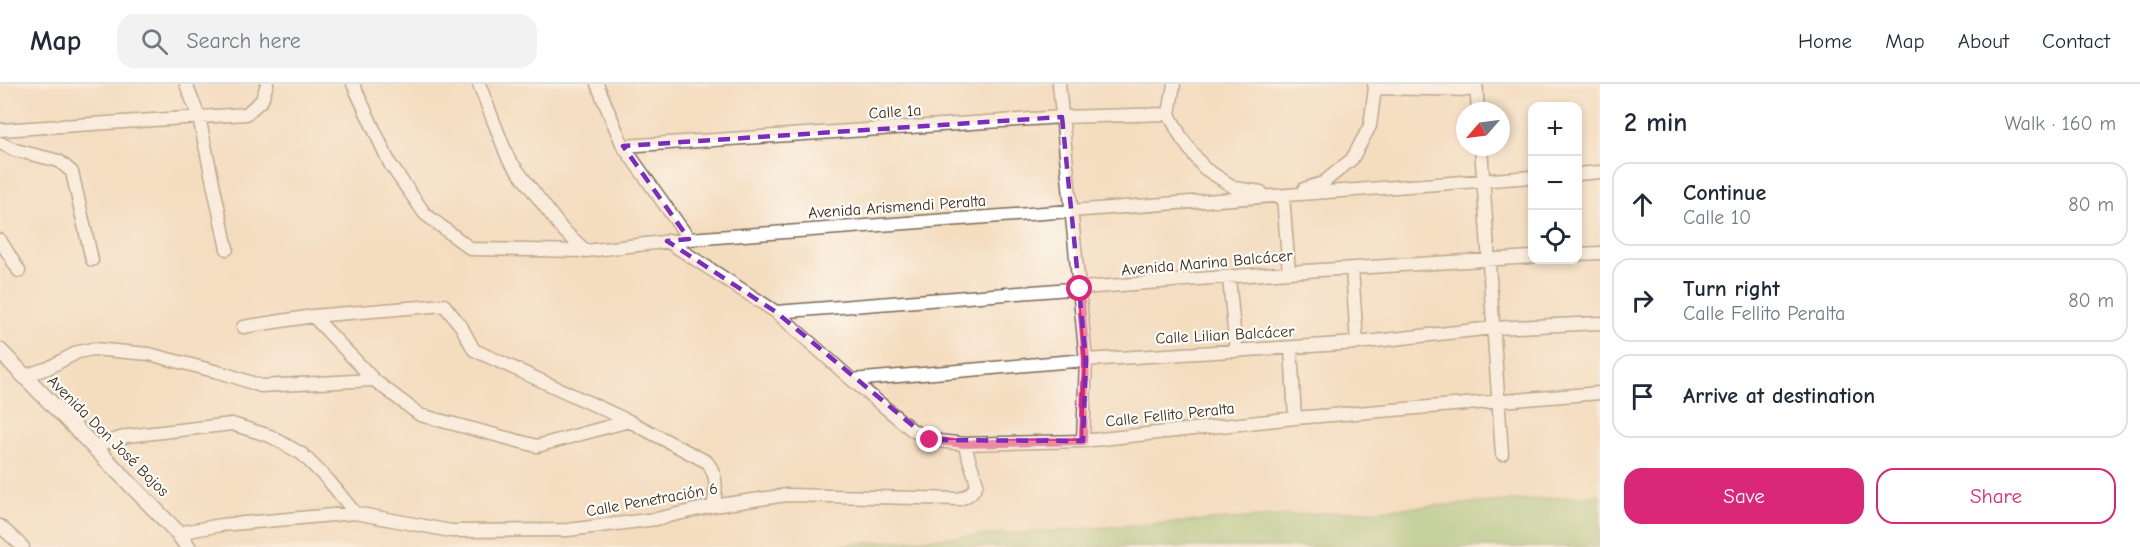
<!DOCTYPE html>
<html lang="en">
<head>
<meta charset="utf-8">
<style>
	:root { --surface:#fff; --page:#f2f2f3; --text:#1f2937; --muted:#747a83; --line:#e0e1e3; --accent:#db2777 }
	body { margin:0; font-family:"Comic Neue",sans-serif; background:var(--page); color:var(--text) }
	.controls { position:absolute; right:18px; top:18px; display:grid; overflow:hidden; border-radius:12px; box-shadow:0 3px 9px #0003 }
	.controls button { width:54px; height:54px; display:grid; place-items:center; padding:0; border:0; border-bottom:2px solid var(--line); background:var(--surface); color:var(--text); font:30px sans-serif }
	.compass { position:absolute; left:1456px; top:18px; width:54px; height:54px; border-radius:50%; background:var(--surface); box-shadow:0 3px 9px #0003; rotate:242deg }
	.stop { position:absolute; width:18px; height:18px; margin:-14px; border:4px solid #db2777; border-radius:50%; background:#fff }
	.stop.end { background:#db2777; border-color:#fff; box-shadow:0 2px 6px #0008 }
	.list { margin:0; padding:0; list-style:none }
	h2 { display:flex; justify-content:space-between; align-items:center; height:78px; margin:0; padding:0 24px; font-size:26px }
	h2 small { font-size:20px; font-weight:400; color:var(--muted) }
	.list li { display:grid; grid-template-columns:39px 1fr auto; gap:18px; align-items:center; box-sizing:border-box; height:84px; margin:0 12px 12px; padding:0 12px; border:2px solid var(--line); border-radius:18px }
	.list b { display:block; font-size:22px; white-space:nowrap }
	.list p { margin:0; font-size:20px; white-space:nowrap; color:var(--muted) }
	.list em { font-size:20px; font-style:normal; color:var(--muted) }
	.actions { display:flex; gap:12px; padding:18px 24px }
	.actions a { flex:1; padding:14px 0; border:2px solid var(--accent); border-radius:18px; text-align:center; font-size:21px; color:var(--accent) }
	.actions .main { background:var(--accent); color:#fff }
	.icon { flex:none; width:33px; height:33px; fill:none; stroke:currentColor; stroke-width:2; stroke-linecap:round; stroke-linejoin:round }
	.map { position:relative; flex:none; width:1600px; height:463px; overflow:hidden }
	header { display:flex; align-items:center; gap:36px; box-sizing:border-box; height:84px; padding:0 30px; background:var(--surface); border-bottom:2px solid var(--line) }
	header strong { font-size:28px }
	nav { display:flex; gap:33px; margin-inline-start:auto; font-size:21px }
	.search { width:420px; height:54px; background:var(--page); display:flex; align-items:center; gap:15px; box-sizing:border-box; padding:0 21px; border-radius:18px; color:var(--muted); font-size:22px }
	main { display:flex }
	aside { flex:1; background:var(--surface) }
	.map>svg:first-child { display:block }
	.green { fill:#8fc375; stroke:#65764a; stroke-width:1.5 }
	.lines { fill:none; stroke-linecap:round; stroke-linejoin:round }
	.minor-casing { stroke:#7c6956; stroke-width:15 }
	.tertiary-casing { stroke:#7c6956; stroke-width:18 }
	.minor { stroke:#fff; stroke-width:12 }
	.tertiary { stroke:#fff; stroke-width:15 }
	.route { stroke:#db2777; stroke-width:8 }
	.marked { fill:none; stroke:#7b2cbf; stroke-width:4.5; stroke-dasharray:12 8; stroke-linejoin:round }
	.labels { text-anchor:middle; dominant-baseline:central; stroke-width:4.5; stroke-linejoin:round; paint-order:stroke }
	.street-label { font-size:16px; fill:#3b2a1e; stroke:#fdfcf7 }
</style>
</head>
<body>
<header>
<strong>Map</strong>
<div class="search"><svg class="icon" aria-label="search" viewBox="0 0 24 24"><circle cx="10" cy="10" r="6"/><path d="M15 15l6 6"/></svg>Search here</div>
<nav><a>Home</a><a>Map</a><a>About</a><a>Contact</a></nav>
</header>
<main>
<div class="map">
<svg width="1600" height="463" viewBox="0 0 1600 463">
	<rect width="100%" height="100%" fill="#fdfcf7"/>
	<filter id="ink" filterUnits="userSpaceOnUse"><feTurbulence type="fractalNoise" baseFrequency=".0167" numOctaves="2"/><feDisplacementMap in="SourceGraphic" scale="12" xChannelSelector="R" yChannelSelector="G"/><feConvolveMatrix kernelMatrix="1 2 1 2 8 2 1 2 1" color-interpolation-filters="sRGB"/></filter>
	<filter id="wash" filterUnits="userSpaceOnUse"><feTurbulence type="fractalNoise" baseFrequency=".008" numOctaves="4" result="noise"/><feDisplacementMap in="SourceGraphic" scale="24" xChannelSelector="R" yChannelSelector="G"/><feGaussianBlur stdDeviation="1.35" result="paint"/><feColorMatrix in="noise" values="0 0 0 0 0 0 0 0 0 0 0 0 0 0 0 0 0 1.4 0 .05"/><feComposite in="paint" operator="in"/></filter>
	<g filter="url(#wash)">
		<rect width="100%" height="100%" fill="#f4ddbf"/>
		<!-- green -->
		<path class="green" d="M1600,411V463H802Z"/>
	</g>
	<g filter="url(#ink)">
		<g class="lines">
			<!-- minor casing -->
			<g class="minor-casing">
				<path id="minor" d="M186,0L199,33L227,165
					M353,0L390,80L425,130L471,165L586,167L689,155L1532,93
					M479,0L508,74L562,145L586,167
					M597,0L623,62L689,155
					M1059,0L1086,276L1083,357
					M1174,0L1169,30L1182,55L1204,84L1235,104L1261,108
					M1476,0L1478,27
					M1375,4L1477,6
					M0,46L246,30L262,16L267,0
					M0,59L15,66L59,77L72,88L92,176
					M623,62L1062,33L1169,30
					M1481,63L1502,370
					M1578,90L1600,88
					M1304,105L1323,99L1352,75L1370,42L1375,4L1374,0
					M1283,112L1289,188
					M0,156L19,187
					M667,157L776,228L852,296L912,346L930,356L964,360L1083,357L1295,334L1600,309
					M1578,170L1600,169
					M1352,185L1357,259
					M1229,194L1236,267
					M776,228L1289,188L1532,173
					M313,232L374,296L420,331L537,362L629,337
					M243,243L313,232L444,221L461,242L474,266L629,337L707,378C717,390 717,407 713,422
					M1291,264L1295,334
					M24,292L48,284L78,268L93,265L149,270L226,290L261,302L374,296
					M852,296L1086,276L1357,259L1493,244L1600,239
					M92,363L127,352L232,340L270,352L302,370L329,397L355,429
					M0,442L23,463
					M178,449L221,441L355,429L451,447L568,446L656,435L713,422L787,411L960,415C969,411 974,408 977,399L964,360"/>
			</g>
			<!-- tertiary casing -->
			<g class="tertiary-casing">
				<path id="tertiary" d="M0,267L178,449L188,463"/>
			</g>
			<!-- minor -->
			<use href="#minor" class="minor"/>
			<!-- tertiary -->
			<use href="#tertiary" class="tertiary"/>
		</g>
	</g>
	<g class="lines" filter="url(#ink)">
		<!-- route -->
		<path class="route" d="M930,356L964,360L1083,357L1086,276L1080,205"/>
	</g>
	<!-- marked area -->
	<path d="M0 0H1600V463H0ZM1062,33L1086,276L1083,357L930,356L776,228L667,157L689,155L623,62Z" fill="#f4ddbf" fill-opacity=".55" fill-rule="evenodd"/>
	<path class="marked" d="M1062,33L1086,276L1083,357L930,356L776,228L667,157L689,155L623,62Z"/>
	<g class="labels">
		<!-- street labels -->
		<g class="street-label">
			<text transform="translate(895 28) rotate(-4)">Calle 1a</text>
			<text transform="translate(897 123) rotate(-4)">Avenida Arismendi Peralta</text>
			<text transform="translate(1207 179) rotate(-5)">Avenida Marina Balcácer</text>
			<text transform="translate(1225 251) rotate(-3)">Calle Lilian Balcácer</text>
			<text transform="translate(1170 331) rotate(-6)">Calle Fellito Peralta</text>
			<text transform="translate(108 352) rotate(45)">Avenida Don José Bojos</text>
			<text transform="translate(652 416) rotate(-10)">Calle Penetración 6</text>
		</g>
	</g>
</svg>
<div class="controls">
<button>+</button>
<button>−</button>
<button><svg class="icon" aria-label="locate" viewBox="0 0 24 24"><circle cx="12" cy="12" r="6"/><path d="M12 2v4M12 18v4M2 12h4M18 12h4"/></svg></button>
</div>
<svg class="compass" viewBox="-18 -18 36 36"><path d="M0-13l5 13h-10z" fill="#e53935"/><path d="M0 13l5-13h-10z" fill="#747a83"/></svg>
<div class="stop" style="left:1080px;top:205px"></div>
<div class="stop end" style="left:930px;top:356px"></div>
</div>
<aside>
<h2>2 min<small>Walk · 160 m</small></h2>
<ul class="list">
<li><svg class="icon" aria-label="ahead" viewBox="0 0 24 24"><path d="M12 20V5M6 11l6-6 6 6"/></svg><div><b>Continue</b><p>Calle 10</p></div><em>80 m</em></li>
<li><svg class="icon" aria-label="right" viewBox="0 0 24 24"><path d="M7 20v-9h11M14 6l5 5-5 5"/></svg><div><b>Turn right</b><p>Calle Fellito Peralta</p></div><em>80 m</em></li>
<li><svg class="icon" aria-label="arrive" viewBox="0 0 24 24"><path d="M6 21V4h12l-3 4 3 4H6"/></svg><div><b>Arrive at destination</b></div></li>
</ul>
<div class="actions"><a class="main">Save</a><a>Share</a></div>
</aside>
</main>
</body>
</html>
